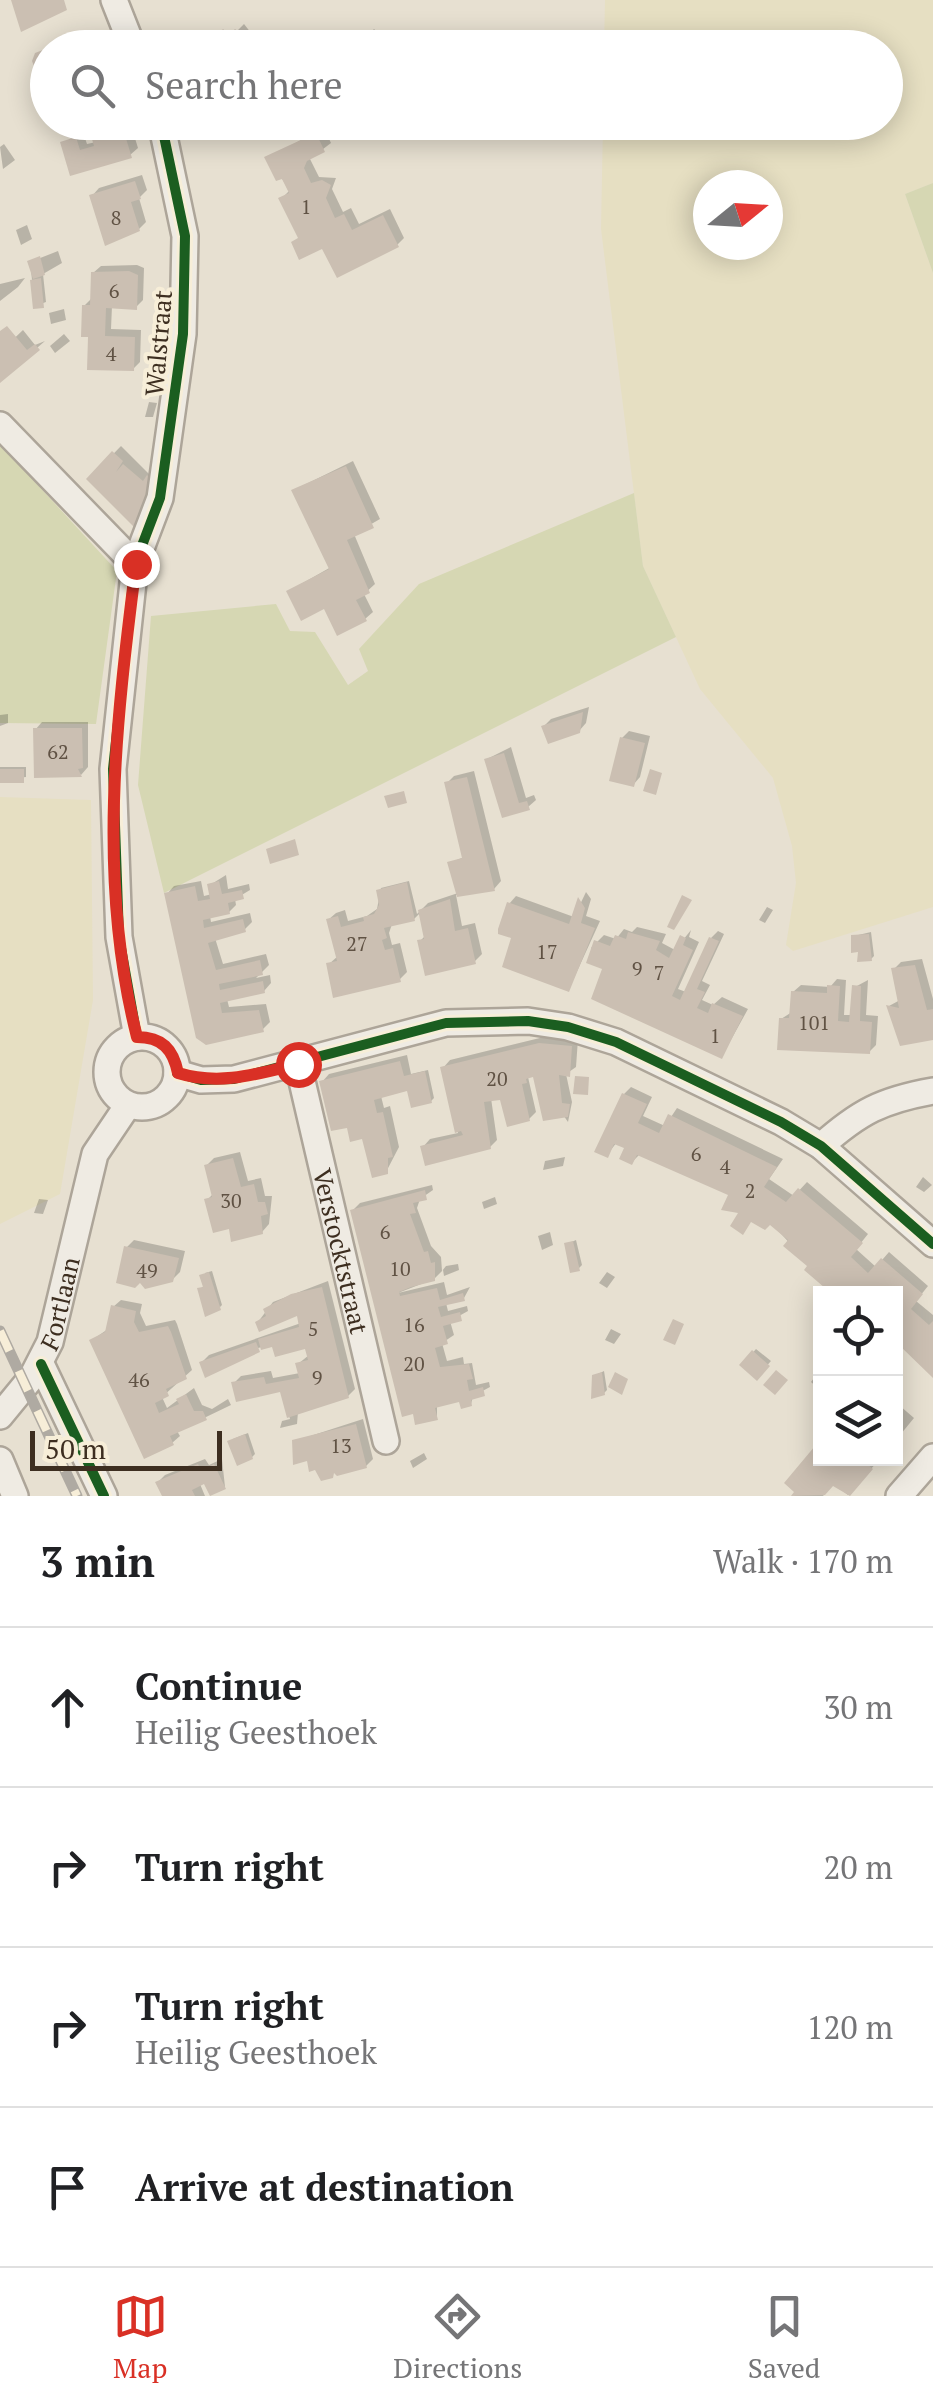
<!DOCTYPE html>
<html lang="en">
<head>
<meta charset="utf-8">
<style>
	:root { --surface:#fff; --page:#f6f6f6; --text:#202124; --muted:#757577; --line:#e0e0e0; --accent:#d93025 }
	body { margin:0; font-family:"PT Serif",serif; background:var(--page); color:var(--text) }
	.controls { position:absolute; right:30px; bottom:30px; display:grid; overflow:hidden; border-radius:0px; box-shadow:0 5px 25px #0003 }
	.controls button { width:90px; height:90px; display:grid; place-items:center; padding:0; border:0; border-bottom:2px solid var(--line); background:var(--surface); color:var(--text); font:50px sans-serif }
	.compass { position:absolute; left:693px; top:170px; width:90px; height:90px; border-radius:50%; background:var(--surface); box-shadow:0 5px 25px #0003; rotate:72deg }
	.scale { position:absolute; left:30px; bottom:25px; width:192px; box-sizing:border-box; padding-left:10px; border:5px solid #3d2e20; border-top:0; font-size:28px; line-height:35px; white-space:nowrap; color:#3d2e20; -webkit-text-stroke:8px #f7eed8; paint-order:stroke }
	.stop { position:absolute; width:30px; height:30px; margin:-22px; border:8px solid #d93025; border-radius:50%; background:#fff }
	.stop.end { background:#d93025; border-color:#fff; box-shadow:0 2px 10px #0008 }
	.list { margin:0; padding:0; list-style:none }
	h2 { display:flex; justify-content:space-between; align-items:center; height:130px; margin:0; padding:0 40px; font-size:42px }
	h2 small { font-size:32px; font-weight:400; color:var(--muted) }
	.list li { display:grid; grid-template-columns:65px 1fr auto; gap:30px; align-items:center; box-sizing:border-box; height:160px; padding:0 40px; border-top:2px solid var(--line) }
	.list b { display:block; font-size:38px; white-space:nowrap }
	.list p { margin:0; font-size:32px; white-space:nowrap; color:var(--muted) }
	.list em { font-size:32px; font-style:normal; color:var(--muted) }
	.icon { flex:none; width:55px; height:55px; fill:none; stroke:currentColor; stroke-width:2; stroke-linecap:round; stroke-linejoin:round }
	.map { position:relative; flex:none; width:933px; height:1496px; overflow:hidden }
	.search { position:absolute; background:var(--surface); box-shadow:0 5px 25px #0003; left:30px; right:30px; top:30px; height:110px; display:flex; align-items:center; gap:25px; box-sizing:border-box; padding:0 35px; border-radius:55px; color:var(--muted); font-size:38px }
	.sheet { height:770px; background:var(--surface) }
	nav { display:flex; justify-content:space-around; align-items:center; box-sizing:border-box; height:140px; border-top:2px solid var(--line); background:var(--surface); font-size:28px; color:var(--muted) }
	nav a { display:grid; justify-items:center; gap:5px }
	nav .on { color:var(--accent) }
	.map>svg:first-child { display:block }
	.farmland { fill:#e6dfc2; fill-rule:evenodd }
	.green { fill:#d6d7b3 }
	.shadow { fill:#0003 }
	.building { fill:#cbbfb2 }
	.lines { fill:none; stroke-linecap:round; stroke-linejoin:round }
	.minor-casing { stroke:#ada599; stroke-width:30 }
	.minor { stroke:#efebe3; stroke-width:25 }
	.rail-casing { stroke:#afaaa2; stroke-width:11 }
	.rail { stroke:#f7eed8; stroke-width:8; stroke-dasharray:22; stroke-linecap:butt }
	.cycleway-casing { stroke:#f7eed8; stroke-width:16 }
	.cycleway { stroke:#1b5e20; stroke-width:10 }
	.route { stroke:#d93025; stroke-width:12 }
	.labels { text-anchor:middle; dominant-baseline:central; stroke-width:8; stroke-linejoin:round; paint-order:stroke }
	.number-label { font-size:20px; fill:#605244 }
	.street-label { font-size:25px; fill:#3d2e20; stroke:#f7eed8 }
</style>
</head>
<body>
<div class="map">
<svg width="933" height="1496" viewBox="0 0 933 1496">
	<rect width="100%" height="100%" fill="#e7e0d1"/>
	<!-- farmland -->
	<path class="farmland" d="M605,0H933V183L905,194L933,273V907L793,951L786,945L796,883L792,846L773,778L700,689L643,566L601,229L603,123L886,122V48L604,47ZM708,185H768V245H708Z
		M0,797L91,800L93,1000L60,1194L0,1224Z"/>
	<!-- green -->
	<path class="green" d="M933,183V273L905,194Z
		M0,444L117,571L96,724L0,723Z
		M634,493L643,566L676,637L164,893L138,785L151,616L276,604L290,631L315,632L348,685L368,671L359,649L419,584Z"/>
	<!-- shadow -->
	<path class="shadow" d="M244,24L263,48H221L225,31L234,34Z
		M374,29L384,38L375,48L359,45Z
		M79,32L85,48H48V75L43,51L51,43Z
		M91,122H130L138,148L130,155L72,173L63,143L83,132L87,144L96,142Z
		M324,128L331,143L310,159L319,177L336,178L332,189L343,212L351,208L359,224L390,209L404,238L397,245H323L300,237L281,199L290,190L267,158Z
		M4,144L15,160L3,169L0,147Z
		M142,175L147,190L139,198L146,222L139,229L92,196L99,188Z
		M27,225L32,239L21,245L16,230Z
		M58,251L62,263L43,274L46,302L35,306L30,262Z
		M137,265L144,268L143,300L136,307L112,306L111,329L141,330L140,362L133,369L91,335L84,306L92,298L93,273L101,266Z
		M25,278L18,287L0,301V284Z
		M64,309L66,320L51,324L49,313Z
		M23,330L35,345L45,341L0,380V352Z
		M64,334L70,341L55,353L50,346Z
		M149,402L157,403L153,417H145Z
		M121,446L150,475L155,470V503L89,479Z
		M353,461L380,519L354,534L375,584L364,594L373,612L365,619L289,591L331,567L294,490Z
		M589,707L586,723L579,731L544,726L551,719Z
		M8,714V723L0,726V715Z
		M42,722H88V767L81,775L35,730Z
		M629,731L650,736L640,777L633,785L622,738Z
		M511,747L526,798L534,795L536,800L528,807L504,815L487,759Z
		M0,767H26V777L0,780Z
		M474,771L501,881L494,889L456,895L462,926L475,923L482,954L475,961L420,941L426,935L421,912L414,919L392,924L389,933L392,945L400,943L407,972L400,979L329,964L338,956L328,920L336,913L345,910L348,921L367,916L377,909L381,888L409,881L417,914L428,903L458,893L450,863L464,857L447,783L454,776Z
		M226,875L228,889L249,884L250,890L235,899L236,905L229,912L210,916L211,922L250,913L252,922L245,929L215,938L223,964L266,954L269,965L256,978L270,975L271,983L264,991L227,999L229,1007L266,1004L270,1022L262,1030L206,1042L167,894L174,886L201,881L204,896L212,894L210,885Z
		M586,892L591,899L586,916L600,921L569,989L514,936L509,904L516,896L574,917Z
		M767,907L773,910L765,923L759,920Z
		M637,927L666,934L662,943L675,950L691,930L689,937L699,942L678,989L686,992L711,938L718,931L724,934L702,981L710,985L702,1000L713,1005L722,997L748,1009L722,1056L605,967L591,948L604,935L616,939L624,929L632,932Z
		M871,932L874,956L871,959L854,936Z
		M922,959L933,999V1038L889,1006L900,1000L894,969L901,962Z
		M837,979L846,980L844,1015H852L855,987L868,980L866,1015L878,1016L876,1045L869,1052L781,1019L792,1012L793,992L801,985L830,987Z
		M548,1036L578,1039L576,1067L566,1074L572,1102L568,1122L534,1073L528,1077L536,1112L529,1119L502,1097L491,1098L497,1140L490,1147H423L430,1139L458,1133L443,1068L450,1060Z
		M407,1055L411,1074L428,1070L434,1098L431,1101L409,1087L381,1096L384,1108L390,1106L399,1147L386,1172L322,1082L329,1074Z
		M631,1087L652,1097L643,1116L665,1126L677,1108L783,1159L769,1179L794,1196L807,1182L868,1234L856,1249L876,1267L889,1252L928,1286L916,1301L933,1315V1374L899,1341L896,1343V1294L811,1266L770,1222L742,1212L732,1194L639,1155L632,1162L627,1147L617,1142L607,1155L624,1094Z
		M240,1152L248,1181L261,1178L265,1196H272L269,1224L262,1232L207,1200L214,1193L207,1165L214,1158Z
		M565,1157L563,1166L543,1170L545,1161Z
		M923,1177L932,1185L924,1192L916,1187Z
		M432,1185L433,1190L420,1199L417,1208L431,1246L441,1257L442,1271L446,1266L458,1264L459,1270L444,1276L443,1270L434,1279L398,1293L444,1282L447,1295L470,1287L464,1298L446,1303L448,1311L467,1306L468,1311L450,1321L454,1335L442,1343L447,1361L463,1357L464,1364L472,1363L476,1385L489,1382L490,1387L473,1396L471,1404L461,1399L437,1405V1418L353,1210L360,1203Z
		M495,1197L497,1204L484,1209L482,1202Z
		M39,1199L48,1200L43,1214L34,1213Z
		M550,1232L553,1245L542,1250L538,1236Z
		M134,1240L185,1251L180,1272L172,1280H140L127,1247Z
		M576,1240L582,1265L579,1268L567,1244Z
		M212,1271L222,1305L219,1308L200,1289L205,1285V1273Z
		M607,1272L615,1277L607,1288L599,1283Z
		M328,1281L355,1389L348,1396L298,1412L297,1424L280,1428L282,1421L290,1419L282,1389L234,1383L241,1376L271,1371L273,1378L300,1373L298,1364L309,1355L307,1346L274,1344L202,1362L209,1355L301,1323L298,1312L258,1322L273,1302Z
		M121,1300L142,1304L140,1313L146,1326L175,1320L177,1324L192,1370L162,1397L167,1408L194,1388L202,1405L212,1409L228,1399L231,1405L177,1431L180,1436L172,1443L92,1340L108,1329L113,1307Z
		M611,1329L621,1334L614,1344L605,1340Z
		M756,1349L771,1361L757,1377L742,1365Z
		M820,1370V1387L819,1389L811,1382Z
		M604,1371L607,1390L604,1393L594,1376Z
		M899,1405L914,1418L896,1440V1408Z
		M363,1419L373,1459L366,1466L309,1458L295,1441Z
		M248,1433L255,1454L252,1457L233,1439Z
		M820,1444V1458L878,1461L848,1495L833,1483L820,1493L824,1496H794L798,1492L787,1483Z
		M424,1453L427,1459L413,1468L410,1461Z
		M205,1459L209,1465L222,1459L225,1487L205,1481L200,1484L205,1496H164L158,1482L165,1475Z"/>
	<!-- building -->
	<path class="building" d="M11,0H64L67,10L21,32Z
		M223,29L229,35L235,29L249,40L245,45L248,48H218L214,40Z
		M369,30L383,42L378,48H358L355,45Z
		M48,48V79L45,80L38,76L32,61L35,53Z
		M87,122H121L132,158L70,176L60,142L76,137L80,150L94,146Z
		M316,133L325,152L307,161L304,168L311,183L322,180L331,185L326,198L335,218L344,214L352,230L383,215L399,247L337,278L322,249L299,260L291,242L298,238L278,198L289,193L282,179L276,181L264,157Z
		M135,181L141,199L131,202L140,231L105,246L89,195Z
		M40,256L45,275L33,279L27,261Z
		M129,271L138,275L137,310L106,308L105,336L135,337L134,371L87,370L88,337H81L82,305H90L91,272Z
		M41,278L44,308L33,309L30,280Z
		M7,326L27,350L35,344L40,350L0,383V331Z
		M112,451L123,461L116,472L123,464L143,481L147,475L151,480L149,513L135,528L86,479Z
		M346,466L374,528L347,540L370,593L356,600L367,621L337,636L324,609L301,621L286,591L329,569L291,490Z
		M583,712L580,733L548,744L541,726Z
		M33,728H82L83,768L78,769L82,777L34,778Z
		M620,737L645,743L634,787L609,781Z
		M504,753L519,803L527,801L530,810L502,818L484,759Z
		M0,769H24V783H0Z
		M650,769L662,773L656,795L643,791Z
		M467,777L495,891L457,897L447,862L462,858L444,782Z
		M404,791L407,803L388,808L384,796Z
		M295,839L299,855L270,864L266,849Z
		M219,881L222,894L242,890L244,899L228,903L230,914L203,920L204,928L243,919L246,932L208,943L216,970L260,960L263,975L219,984L220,990L263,981L265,993L220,1003L222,1013L259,1010L264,1032L206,1045L196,1038L164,893L195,886L198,901L210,899L207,884Z
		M407,882L415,921L384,928L387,938L382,940L385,950L393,948L401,982L333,998L326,963L337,961L326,919L338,916L341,927L364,921L363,917L374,914L379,905L376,890Z
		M682,895L692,900L674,930L667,927Z
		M578,897L585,908L581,923L595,928L569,992L502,967L511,938L498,934V929L507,902L569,924Z
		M450,899L455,931L468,928L476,964L425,976L417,940L424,939L418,910Z
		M628,932L660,941L656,950L669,958L680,935L686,938L683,945L693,950L672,996L680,1000L709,937L719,941L697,989L705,992L697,1008L708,1013L712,1003L743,1016L722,1059L591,999L602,969L586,963L594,940L610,946L615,935L626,939Z
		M869,934L872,961L857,962L858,952L851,953V935Z
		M915,965L927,1010L933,1009V1040L900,1046L886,1005L899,1008L891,968Z
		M827,985L840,986L838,1021L849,1022L852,985L861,986L860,1021L872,1022L870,1054L777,1050L779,1018H789L791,991L827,993Z
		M539,1043L572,1046L570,1077L559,1075L562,1103L570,1104L568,1117L543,1121L533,1077L526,1079L527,1083L522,1084L530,1121L507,1127L500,1100L484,1102L491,1149L425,1166L420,1146L463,1135L461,1131L455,1133L440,1067Z
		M400,1061L404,1076L425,1071L432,1103L411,1108L407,1091L374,1100L377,1113L383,1112L393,1157L388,1158V1174L372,1178L362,1139L350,1142L347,1128L331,1131L319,1081Z
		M575,1076L589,1077L588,1095L573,1094Z
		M622,1093L647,1104L638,1123L659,1133L668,1114L777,1167L764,1187L786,1202L798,1188L863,1243L851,1257L868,1273L881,1258L923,1294L911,1309L929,1325L933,1321V1378L899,1345L896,1349V1294H832L804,1270L807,1266L783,1246L788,1240L770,1225L765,1230L751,1222L743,1235L730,1226L738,1213L721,1210L728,1195L637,1155L632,1165L619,1159L624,1148L614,1144L608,1158L594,1152Z
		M233,1158L241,1187L254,1184L258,1202H265L268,1214L261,1216L263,1234L231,1242L229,1229L213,1233L204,1199L212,1197L204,1165Z
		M425,1190L427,1200L413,1203L416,1213L410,1214L424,1252L428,1251L431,1263L435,1262V1281L411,1287L399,1292L400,1296L437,1288L440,1300L463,1293L465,1301L438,1307L441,1317L460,1312L462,1321L443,1326L448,1344L435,1348L440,1367L469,1364L473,1379L467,1380L469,1391L483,1387L485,1396L471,1400L472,1406L461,1409L459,1402L435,1408L438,1420L415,1425L413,1414L402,1417L350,1210Z
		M573,1241L580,1271L570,1273L564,1243Z
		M124,1246L179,1258L173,1282L145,1289L140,1283L135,1288L116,1283Z
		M209,1272L221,1310L205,1317L197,1288L203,1287L199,1275Z
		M322,1287L349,1398L287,1418L280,1392L236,1402L231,1382L264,1377L266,1384L299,1378L295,1363L308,1360L305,1349L275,1357L272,1347L261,1350L258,1339L299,1327L297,1316L259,1332L255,1322L266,1316L263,1309L291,1294Z
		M111,1305L136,1311L134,1322L139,1332L168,1326L171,1332L187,1379L166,1389L169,1396L155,1403L159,1413L179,1404L176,1399L186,1394L194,1411H203L207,1420L170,1436L174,1445L144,1459L89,1340L105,1332Z
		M673,1319L684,1324L675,1345L663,1340Z
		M256,1342L260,1352L205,1378L199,1362Z
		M752,1350L770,1366L757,1381L739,1365Z
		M776,1370L788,1380L775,1395L763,1385Z
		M602,1372L605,1395L591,1399L592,1375Z
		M615,1372L628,1379L622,1395L608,1387Z
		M356,1424L367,1468L337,1476L334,1473L333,1478L321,1481L315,1470L309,1472L307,1461L293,1465L292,1440Z
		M245,1434L253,1459L237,1466L227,1441Z
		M820,1440V1458H860L873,1469L850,1496L833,1486L825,1495L791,1496L794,1492L784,1483Z
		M198,1464L201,1471L214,1464L226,1489L210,1496L204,1484L192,1490L195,1496H162L155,1482Z"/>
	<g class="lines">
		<!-- minor casing -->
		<g class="minor-casing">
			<g id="minor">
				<path d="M114,0L133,48"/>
				<path d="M0,425L135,564"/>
				<circle cx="142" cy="1072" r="35"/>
				<path d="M137,1037L119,937L113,769L135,564L160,498L183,334L185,236L161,122"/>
				<path id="s1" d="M298,1064L386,1441"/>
				<path d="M177,1073L201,1080L234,1079L446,1023L528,1021L568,1027L616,1042L781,1122L821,1146L933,1244"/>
				<path d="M821,1146C859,1112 882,1100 933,1091"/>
				<path d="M41,1364L104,1496"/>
				<path id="s2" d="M0,1416L32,1377L50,1342L95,1154L128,1105"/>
				<path d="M0,1460L15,1496"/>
				<path d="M899,1496L933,1457"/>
			</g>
		</g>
		<!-- minor -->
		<use href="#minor" class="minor"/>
		<!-- rail casing -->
		<g class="rail-casing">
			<path id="rail" d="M0,1331L77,1496"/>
		</g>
		<!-- rail -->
		<use href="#rail" class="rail"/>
		<!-- cycleway casing -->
		<g class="cycleway-casing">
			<path id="cycleway" d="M137,1037L119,937L113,769L135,564L160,498L183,334L185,236L161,122
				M177,1073L201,1080L234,1079L446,1023L528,1021L568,1027L616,1042L781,1122L821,1146L933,1244
				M41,1364L104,1496"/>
		</g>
		<!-- cycleway -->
		<use href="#cycleway" class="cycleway"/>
	</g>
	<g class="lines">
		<!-- route -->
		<path class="route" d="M136,564C116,722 97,880 137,1037C162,1037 173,1049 178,1073C220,1086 257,1074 298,1064"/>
	</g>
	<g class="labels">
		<!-- number labels -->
		<g class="number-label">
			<text x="306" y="206">1</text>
			<text x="116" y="217">8</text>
			<text x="114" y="290">6</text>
			<text x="111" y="353">4</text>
			<text x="58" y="751">62</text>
			<text x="357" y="943">27</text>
			<text x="547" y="951">17</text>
			<text x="637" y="968">9</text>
			<text x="659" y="972">7</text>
			<text x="814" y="1022">101</text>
			<text x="715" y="1035">1</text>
			<text x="497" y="1078">20</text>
			<text x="696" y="1153">6</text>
			<text x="725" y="1166">4</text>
			<text x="750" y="1190">2</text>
			<text x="231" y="1200">30</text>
			<text x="385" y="1231">6</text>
			<text x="400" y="1268">10</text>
			<text x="147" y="1270">49</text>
			<text x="414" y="1324">16</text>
			<text x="313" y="1328">5</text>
			<text x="414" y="1363">20</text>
			<text x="317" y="1377">9</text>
			<text x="139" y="1379">46</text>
			<text x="341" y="1445">13</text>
		</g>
		<!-- street labels -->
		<g class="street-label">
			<text transform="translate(158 343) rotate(-85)">Walstraat</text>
			<text stroke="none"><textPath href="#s1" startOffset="192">Verstocktstraat</textPath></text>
			<text stroke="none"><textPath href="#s2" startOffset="130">Fortlaan</textPath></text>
		</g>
	</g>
</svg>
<div class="controls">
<button><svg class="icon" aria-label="locate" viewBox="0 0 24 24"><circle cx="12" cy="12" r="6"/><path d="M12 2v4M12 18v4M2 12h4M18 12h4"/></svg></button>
<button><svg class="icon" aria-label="layers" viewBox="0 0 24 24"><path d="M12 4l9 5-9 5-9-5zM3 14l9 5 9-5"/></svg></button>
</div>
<svg class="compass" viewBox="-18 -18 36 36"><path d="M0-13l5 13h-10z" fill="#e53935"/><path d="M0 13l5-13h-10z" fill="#757577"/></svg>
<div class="scale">50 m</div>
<div class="stop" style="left:298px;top:1064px"></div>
<div class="stop end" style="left:136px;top:564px"></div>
<div class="search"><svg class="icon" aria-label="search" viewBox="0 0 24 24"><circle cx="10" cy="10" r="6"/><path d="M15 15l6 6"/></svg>Search here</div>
</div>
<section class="sheet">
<h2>3 min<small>Walk · 170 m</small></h2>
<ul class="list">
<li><svg class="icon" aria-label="ahead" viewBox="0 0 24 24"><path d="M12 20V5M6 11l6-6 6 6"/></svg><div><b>Continue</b><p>Heilig Geesthoek</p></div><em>30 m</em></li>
<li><svg class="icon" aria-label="right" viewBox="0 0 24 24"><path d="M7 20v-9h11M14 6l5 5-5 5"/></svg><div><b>Turn right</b></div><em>20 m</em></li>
<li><svg class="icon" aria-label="right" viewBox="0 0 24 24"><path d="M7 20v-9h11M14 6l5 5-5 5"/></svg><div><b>Turn right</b><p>Heilig Geesthoek</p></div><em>120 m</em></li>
<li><svg class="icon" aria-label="arrive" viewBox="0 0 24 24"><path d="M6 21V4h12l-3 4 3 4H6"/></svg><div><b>Arrive at destination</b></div></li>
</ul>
</section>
<nav>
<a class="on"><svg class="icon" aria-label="map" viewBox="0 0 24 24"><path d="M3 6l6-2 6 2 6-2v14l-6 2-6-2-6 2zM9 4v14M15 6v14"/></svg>Map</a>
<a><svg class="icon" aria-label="directions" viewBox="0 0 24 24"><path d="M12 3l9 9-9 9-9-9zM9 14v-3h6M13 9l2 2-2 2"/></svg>Directions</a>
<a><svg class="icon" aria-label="saved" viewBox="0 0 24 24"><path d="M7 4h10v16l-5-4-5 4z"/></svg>Saved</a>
</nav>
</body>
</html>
